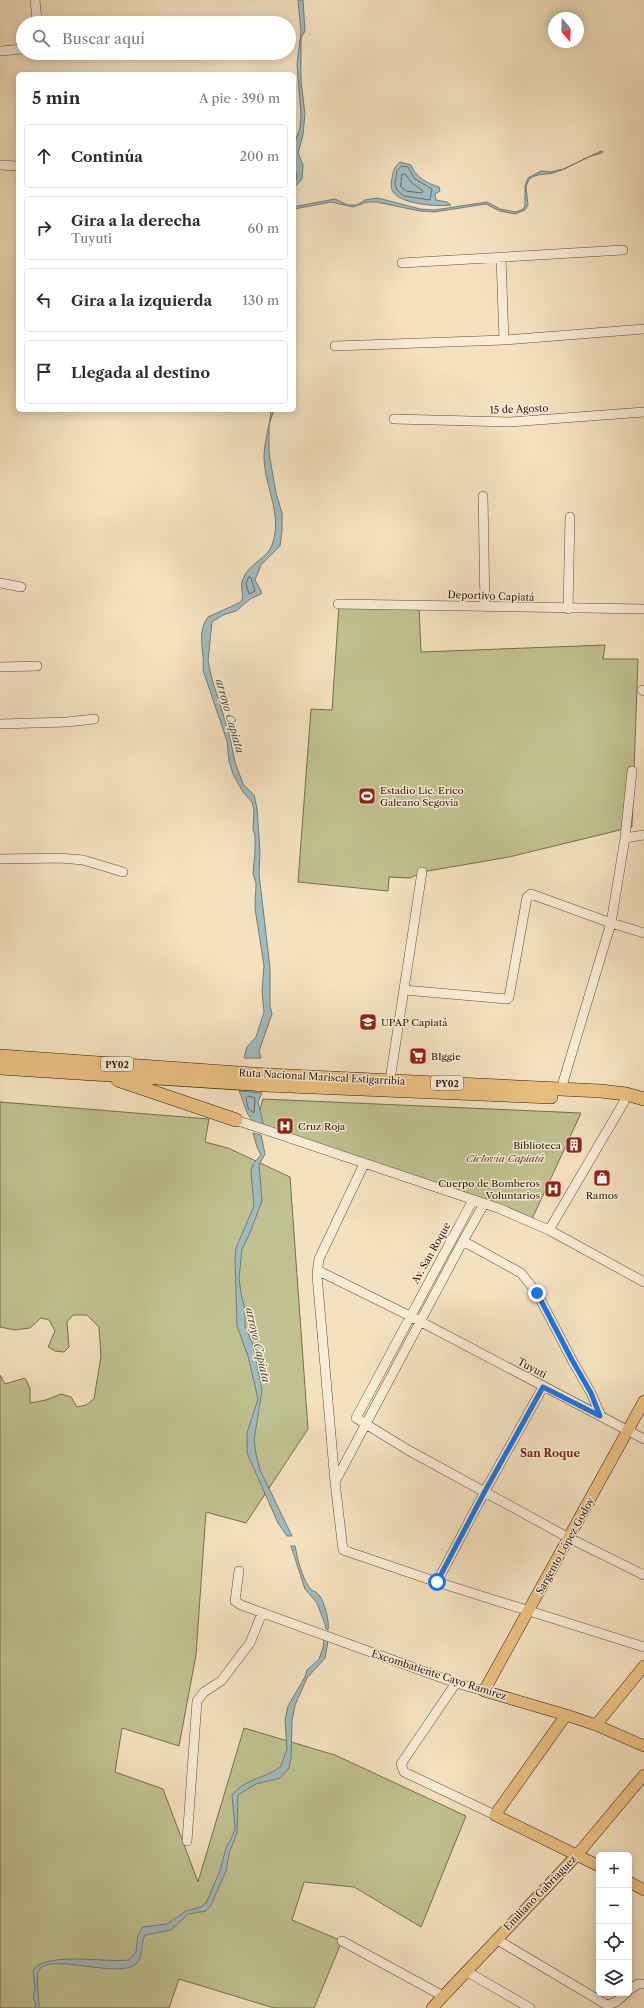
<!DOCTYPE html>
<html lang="es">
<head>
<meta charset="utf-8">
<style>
	:root { --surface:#fff; --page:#f7f7f7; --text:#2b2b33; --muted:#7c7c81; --line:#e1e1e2 }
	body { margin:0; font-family:"Libre Caslon Text",serif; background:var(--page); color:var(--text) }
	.controls { position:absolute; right:12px; bottom:12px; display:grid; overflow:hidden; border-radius:6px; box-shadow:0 2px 10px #0003 }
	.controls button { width:36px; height:36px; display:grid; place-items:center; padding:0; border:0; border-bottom:1px solid var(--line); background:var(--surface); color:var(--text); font:20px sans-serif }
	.compass { position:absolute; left:548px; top:12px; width:36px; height:36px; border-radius:50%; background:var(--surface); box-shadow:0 2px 10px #0003; rotate:161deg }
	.stop { position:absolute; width:12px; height:12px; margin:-9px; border:3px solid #1a73e8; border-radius:50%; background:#fff }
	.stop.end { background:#1a73e8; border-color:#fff; box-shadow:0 1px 4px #0008 }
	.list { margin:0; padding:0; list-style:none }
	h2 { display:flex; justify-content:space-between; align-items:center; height:52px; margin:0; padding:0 16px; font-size:17px }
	h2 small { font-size:13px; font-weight:400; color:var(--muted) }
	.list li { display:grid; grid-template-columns:26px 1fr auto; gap:12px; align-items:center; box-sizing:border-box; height:64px; margin:0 8px 8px; padding:0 8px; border:1px solid var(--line); border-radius:6px }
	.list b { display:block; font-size:15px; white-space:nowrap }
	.list p { margin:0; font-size:13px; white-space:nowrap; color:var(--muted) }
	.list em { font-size:13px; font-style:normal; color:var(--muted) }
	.icon { flex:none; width:22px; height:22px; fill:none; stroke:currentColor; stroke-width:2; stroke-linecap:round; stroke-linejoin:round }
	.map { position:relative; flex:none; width:644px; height:2008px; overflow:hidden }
	.search { position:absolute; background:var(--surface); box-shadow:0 2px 10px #0003; left:16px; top:16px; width:280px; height:44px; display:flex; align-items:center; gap:10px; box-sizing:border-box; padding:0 14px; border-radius:22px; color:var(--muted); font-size:15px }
	.panel { position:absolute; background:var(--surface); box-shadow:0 2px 10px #0003; left:16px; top:72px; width:280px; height:340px; border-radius:6px }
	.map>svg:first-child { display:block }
	.green { fill:#bfc290; stroke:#766e4f }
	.water { fill:#a1bbbd; stroke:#737b77 }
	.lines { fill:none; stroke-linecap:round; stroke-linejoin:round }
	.shore { stroke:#686a66; stroke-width:1 }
	.minor-casing { stroke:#604c3a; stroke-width:10 }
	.major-casing { stroke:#2e1a0e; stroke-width:12 }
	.highway-casing { stroke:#2e1a0e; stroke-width:14 }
	.minor { stroke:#f8ecd5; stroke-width:9 }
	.major { stroke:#eac080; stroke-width:11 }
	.highway { stroke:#eac080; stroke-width:13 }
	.route { stroke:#1a73e8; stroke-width:5 }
	.labels { text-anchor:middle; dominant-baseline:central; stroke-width:3; stroke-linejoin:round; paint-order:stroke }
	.shield { fill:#f8ecd5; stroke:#6b594a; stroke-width:1 }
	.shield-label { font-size:9px; font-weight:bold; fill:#2e1a0e }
	.street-label { font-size:10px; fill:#2e1a0e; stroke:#f8ecd5 }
	.poi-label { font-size:10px; fill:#2e1a0e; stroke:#f8ecd5; text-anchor:start }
	.park-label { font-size:10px; font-style:italic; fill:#5a4c35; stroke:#f8ecd5 }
	.water-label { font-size:11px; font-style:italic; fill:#56524b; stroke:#f8ecd5 }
	.neighbourhood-label { font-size:11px; font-weight:bold; fill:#7a1f14; stroke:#f8ecd5 }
</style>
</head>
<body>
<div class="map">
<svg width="644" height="2008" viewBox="0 0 644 2008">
	<rect width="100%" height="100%" fill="#f4e1bf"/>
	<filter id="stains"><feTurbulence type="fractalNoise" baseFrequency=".005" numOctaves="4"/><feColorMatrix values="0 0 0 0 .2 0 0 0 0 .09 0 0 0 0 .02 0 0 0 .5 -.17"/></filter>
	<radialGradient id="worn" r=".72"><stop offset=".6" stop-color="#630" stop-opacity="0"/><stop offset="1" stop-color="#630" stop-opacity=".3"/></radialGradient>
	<!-- green -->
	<path class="green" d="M339,605L419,606L421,652L605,645L603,659H638L632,827L509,857L422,872L410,878L389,877L388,891L298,882L311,709L332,710Z
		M263,1099L581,1113L532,1219L256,1123Z
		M0,1102L209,1119L205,1142L228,1148L290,1177L308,1429L246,1523L206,1512L196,1655L179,1746L122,1728L115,1772L163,1789L198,1882L244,1728L335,1755L466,1816L421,1927L354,1887L304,1882L292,1920L342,1941L314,2008H274L179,1979L169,2008H0V1375L5,1384L25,1378L30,1388V1403L46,1400L61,1394L71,1397L77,1407L86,1405L94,1399L101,1356L99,1327L87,1315H73L67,1322L69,1347L64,1352L55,1351L48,1347L55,1331L49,1320L41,1318L30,1328L15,1330L0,1327Z"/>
	<!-- water -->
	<path class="water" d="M298,0H303L305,31L301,38V81L305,114L303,135L298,153L303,165L302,179L294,188L297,175L294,165V144L300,128L301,115L297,64L301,32Z
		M601,151L603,152C598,155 593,155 588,157C576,163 566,169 553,173C544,175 538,173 529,179L526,187L528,205L525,210L515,214L500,211L486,204L434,212L420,211L376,202H367L353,207L331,202L294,209V207L298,206L335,199L348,205H357L365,200L378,198L420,209L434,210L487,202L500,209L516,212L523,209L525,206V186L528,178L541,171L550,172L564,169Z
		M400,162L411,165C416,177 426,183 439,187L440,191L435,194L436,200L447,202L451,205C437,207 403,204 394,193C390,189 391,183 392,178C393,171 394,167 400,162Z
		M271,410H274L269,425V453L276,493L282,513V531L280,546L261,565L255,580L261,591V594L250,599L236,611L223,615L212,622L208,661L212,679L229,733L235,762L243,784L254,795L257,808L260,851L259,874L270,968V1006L272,1014L259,1051L261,1058H244L247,1047L256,1037L264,1012L262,991L264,966L255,908L256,883L253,873L255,852V836L253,829L254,810L252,802L243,792L233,774L229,761L227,741L203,670C205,652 196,633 208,617L241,602C245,594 239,587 243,579C248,564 268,558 272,545C283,515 265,488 264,458C264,441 270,426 271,410Z
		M239,1091L262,1093L258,1102L264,1127C244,1119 247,1108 239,1091Z
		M253,1133L261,1135L265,1154L259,1165L262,1201L249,1235L242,1249L239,1279L241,1293L245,1310V1326L253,1345L262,1390L254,1440L256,1454L260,1470L292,1536H287L278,1523L247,1453V1433L258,1399L248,1356L237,1326L235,1259L236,1248L254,1206L251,1171L253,1164L261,1155L257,1147Z
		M291,1546H295C298,1560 301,1575 309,1587C311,1591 316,1591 319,1595C324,1600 330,1623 328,1630L326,1629L325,1624L317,1603L305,1589Z
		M324,1639L328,1641L325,1658L307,1678L295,1705L292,1721L291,1758L289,1768L280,1778L256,1784L238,1795L237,1833L229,1853L226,1871L211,1905L206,1911L188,1914L171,1930L145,1935C140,1944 144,1956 136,1964C117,1980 46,1950 38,1972C36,1977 39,1999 39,2006L38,2008H35L36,2004L33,1998L35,1988L33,1970C48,1951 106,1963 129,1960L136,1952L138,1935L143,1927L167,1924L186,1911L201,1907L206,1903L220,1871L226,1848L233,1835L235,1827L232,1795C245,1778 268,1778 281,1766L287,1749L285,1720L288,1706L305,1677L307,1670L319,1659L323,1648Z"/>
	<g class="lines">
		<!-- shore -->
		<path class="shore" d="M402,166L408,167L415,179L432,189L430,200L404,196L397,190L395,184L397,171Z
			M402,174H405L412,183L423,191L422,193L406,191L401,187Z
			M249,577L251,578L255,591L249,594L246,584Z
			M248,1096L255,1098L254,1113L248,1108L246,1098Z"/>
		<!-- minor casing -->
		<g class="minor-casing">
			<path id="minor" d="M35,0L37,20
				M0,51L23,49
				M0,165L18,166
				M501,258L504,340
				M402,263L623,250
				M335,346L504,340L644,329
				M394,419L510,422L644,412
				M483,496L485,607
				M0,583L21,587
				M338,604L644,609
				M568,609L570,517
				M0,667L37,666
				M642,690L644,691
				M0,724L67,722L94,719
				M625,838L644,835
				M0,859L60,858L83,860L123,872
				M404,990L507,999L509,997L527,897L531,894L611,923L644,933
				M390,1080L422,872
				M561,1089L611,923L625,838L632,771
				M236,1120L498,1208L549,1230L644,1282
				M364,1164L319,1259L317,1275L335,1482L343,1550L437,1582L644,1647
				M473,1200L356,1418L408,1450L569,1538L644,1575
				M549,1230L624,1102
				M463,1241L521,1273L537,1293L572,1360L591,1393L601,1416
				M317,1270L410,1316L644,1439
				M335,1482L463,1241L484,1204
				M239,1571L235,1601L241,1605L456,1683L484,1691
				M437,1582L485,1491L543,1387
				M456,1683L401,1764L404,1772L495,1815
				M187,1841L197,1701L204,1692L221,1681L250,1643L262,1613
				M496,1939L607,2005L616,2002L626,1993
				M342,1941L443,1996
				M466,1971L530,2008
				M629,1990L638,1984H644"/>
		</g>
		<!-- major casing -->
		<g class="major-casing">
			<path id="major" d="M644,1401L484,1691L566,1715L596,1725L644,1746
				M566,1715L495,1815L599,1866
				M596,1725L644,1666
				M629,1882L644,1890
				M432,2008L577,1855L644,1775"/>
		</g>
		<!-- highway casing -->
		<g class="highway-casing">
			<path id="highway" d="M0,1056L268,1075L601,1091L626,1094L644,1099
				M0,1068L266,1085L551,1097
				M118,1080L236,1120"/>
		</g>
		<!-- minor -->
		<use href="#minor" class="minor"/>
		<!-- major -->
		<use href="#major" class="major"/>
		<!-- highway -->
		<use href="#highway" class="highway"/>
	</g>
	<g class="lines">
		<!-- route -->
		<path class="route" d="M437,1582L485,1491L543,1387L600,1416L591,1393L572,1360L537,1293"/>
	</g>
	<!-- icons -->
	<defs>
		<g id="stadium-square" transform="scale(0.9)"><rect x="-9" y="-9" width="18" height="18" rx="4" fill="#8f2418" stroke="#f8ecd5"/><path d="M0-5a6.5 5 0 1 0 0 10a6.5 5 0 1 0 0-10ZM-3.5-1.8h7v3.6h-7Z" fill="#fff"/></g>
		<g id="university-square" transform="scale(0.9)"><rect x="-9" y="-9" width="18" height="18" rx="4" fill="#8f2418" stroke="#f8ecd5"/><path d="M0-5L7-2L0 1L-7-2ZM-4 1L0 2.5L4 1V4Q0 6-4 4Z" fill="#fff"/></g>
		<g id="supermarket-square" transform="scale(0.9)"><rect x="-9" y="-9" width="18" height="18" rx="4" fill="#8f2418" stroke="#f8ecd5"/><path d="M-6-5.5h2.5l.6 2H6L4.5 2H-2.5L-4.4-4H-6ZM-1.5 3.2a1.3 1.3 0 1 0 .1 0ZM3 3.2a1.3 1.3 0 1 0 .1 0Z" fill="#fff"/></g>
		<g id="hospital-square" transform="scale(0.9)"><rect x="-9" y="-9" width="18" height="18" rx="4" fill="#8f2418" stroke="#f8ecd5"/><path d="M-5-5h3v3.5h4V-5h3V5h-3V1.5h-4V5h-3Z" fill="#fff"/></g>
		<g id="building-square" transform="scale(0.9)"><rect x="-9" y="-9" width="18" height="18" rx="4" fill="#8f2418" stroke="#f8ecd5"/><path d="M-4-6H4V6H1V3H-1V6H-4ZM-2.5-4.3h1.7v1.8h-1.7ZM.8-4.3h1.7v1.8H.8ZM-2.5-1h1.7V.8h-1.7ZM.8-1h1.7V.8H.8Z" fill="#fff"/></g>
		<g id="shop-square" transform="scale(0.9)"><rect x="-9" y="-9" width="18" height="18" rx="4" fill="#8f2418" stroke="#f8ecd5"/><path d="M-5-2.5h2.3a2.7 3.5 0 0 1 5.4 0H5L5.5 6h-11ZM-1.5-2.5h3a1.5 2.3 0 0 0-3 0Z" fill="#fff"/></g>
	</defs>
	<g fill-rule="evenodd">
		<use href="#stadium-square" x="367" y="796"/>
		<use href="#university-square" x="368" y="1022"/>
		<use href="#supermarket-square" x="418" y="1056"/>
		<use href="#hospital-square" x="285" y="1126"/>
		<use href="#building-square" x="574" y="1145"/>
		<use href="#shop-square" x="602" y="1178"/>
		<use href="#hospital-square" x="553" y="1189"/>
	</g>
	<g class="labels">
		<!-- shield labels -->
		<g class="shield">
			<rect x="101" y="1057" width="32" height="14" rx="3"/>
			<rect x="431" y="1076" width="32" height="14" rx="3"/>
		</g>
		<g class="shield-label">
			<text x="117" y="1064">PY02</text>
			<text x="447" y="1083">PY02</text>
		</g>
		<!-- street labels -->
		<g class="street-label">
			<text transform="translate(519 409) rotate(-2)">15 de Agosto</text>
			<text transform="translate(491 596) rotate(2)">Deportivo Capiatá</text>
			<text transform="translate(322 1077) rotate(3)">Ruta Nacional Mariscal Estigarribia</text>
			<text transform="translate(431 1253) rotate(-61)">Av. San Roque</text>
			<text transform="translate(532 1368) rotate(28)">Tuyuti</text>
			<text transform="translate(565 1546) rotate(-61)">Sargento López Godoy</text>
			<text transform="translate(439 1675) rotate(18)">Excombatiente Cayo Ramírez</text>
			<text transform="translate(540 1893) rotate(-46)">Emiliano Gabriaguez</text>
		</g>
		<!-- poi labels -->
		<g class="poi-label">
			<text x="380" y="790">Estadio Lic. Erico<tspan x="380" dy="12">Galeano Segovia</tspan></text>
			<text x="381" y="1022">UPAP Capiatá</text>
			<text x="431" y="1056">BIggie</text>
			<text x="298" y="1126">Cruz Roja</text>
			<text x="561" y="1145" text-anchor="end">Biblioteca</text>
			<text x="540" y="1183" text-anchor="end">Cuerpo de Bomberos<tspan x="540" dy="12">Voluntarios</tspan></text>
			<text x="602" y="1195" text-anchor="middle">Ramos</text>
		</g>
		<!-- park labels -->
		<g class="park-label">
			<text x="505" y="1158">Ciclovía Capiatá</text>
		</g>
		<!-- water labels -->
		<g class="water-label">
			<text transform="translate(230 716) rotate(74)">arroyo Capiata</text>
			<text transform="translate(258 1345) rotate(77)">arroyo Capiata</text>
		</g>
		<!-- neighbourhood labels -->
		<g class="neighbourhood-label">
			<text x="550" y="1453">San Roque</text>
		</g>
	</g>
	<rect width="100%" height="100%" filter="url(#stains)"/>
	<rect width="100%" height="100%" fill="url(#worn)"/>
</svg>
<div class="controls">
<button>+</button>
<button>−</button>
<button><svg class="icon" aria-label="locate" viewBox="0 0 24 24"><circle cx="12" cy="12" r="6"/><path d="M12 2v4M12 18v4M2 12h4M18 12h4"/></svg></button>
<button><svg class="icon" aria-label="layers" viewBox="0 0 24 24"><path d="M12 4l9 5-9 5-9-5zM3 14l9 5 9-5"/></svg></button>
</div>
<svg class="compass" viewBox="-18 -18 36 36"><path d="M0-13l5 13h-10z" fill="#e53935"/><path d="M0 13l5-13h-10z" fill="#7c7c81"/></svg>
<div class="stop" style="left:437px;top:1582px"></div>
<div class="stop end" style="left:537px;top:1293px"></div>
<div class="search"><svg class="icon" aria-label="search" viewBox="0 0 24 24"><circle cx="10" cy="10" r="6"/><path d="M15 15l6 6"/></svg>Buscar aquí</div>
<section class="panel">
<h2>5 min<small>A pie · 390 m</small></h2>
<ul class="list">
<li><svg class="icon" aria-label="ahead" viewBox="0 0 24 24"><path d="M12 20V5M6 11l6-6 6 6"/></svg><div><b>Continúa</b></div><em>200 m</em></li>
<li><svg class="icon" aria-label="right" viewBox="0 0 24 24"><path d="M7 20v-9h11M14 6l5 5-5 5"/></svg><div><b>Gira a la derecha</b><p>Tuyuti</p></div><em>60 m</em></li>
<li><svg class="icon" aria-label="left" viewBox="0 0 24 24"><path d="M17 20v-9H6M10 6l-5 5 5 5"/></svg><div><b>Gira a la izquierda</b></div><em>130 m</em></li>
<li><svg class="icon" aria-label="arrive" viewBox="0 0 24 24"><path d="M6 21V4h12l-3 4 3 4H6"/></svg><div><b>Llegada al destino</b></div></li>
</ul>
</section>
</div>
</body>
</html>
